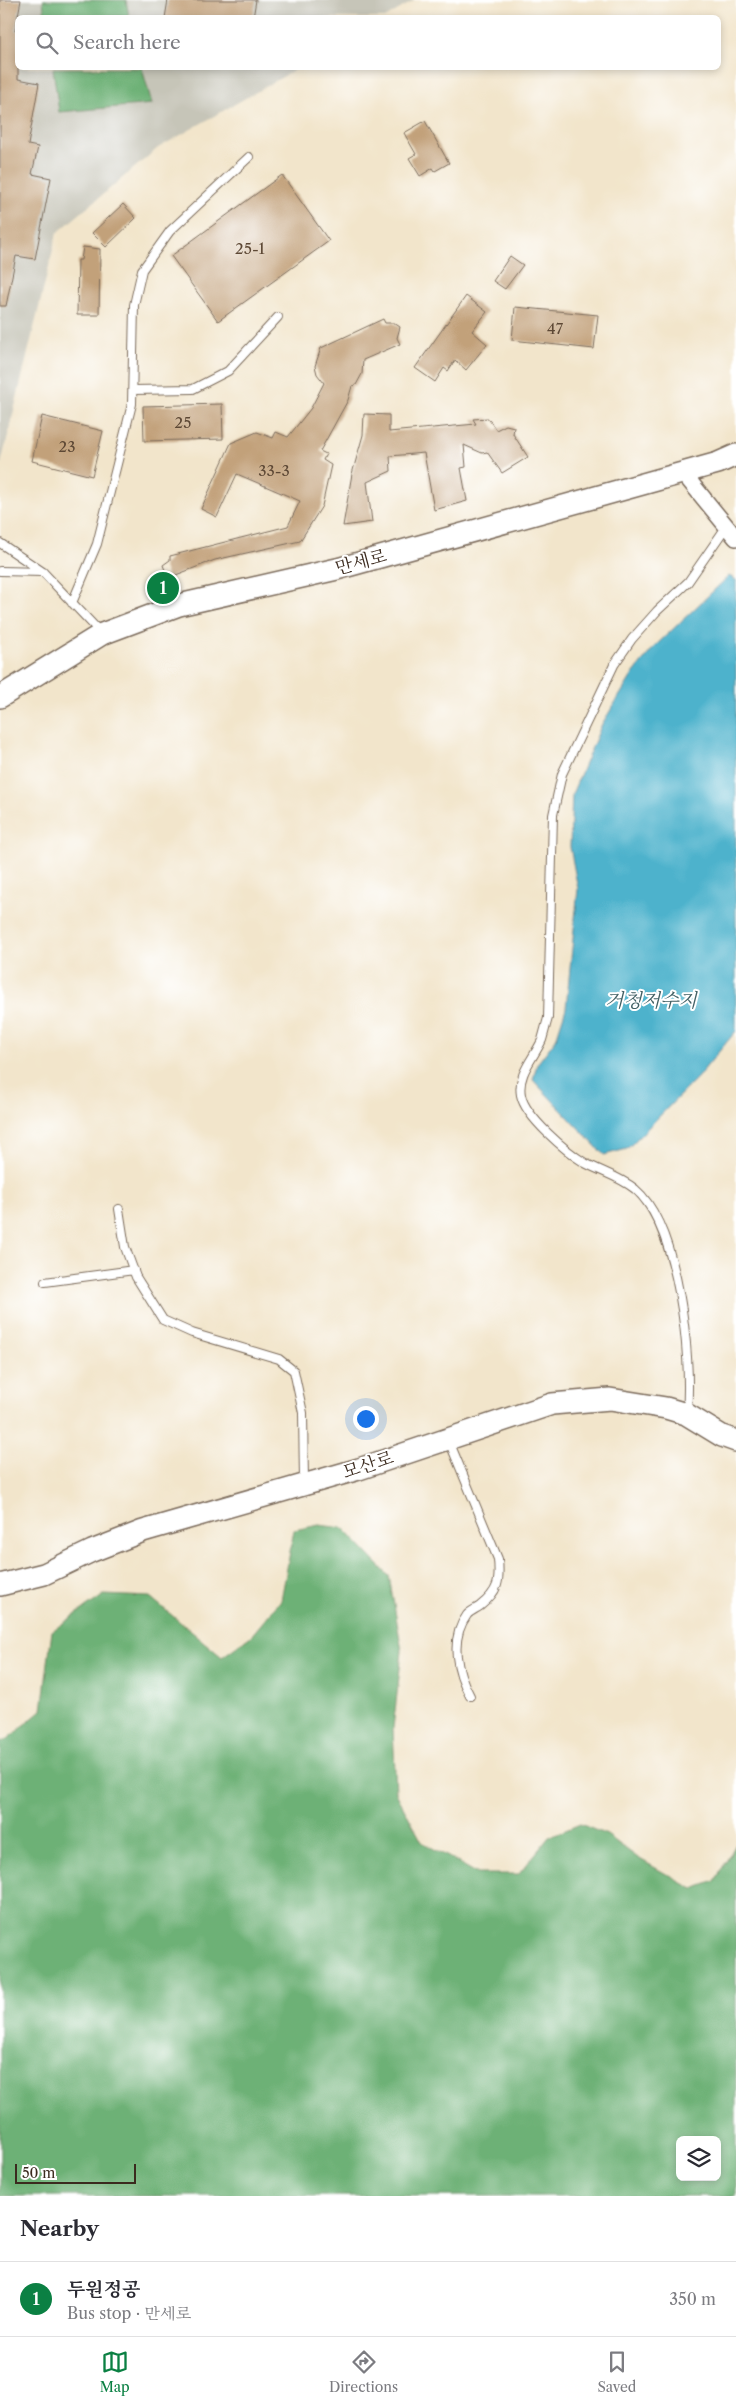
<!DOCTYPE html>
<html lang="en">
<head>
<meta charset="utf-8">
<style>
	:root { --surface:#fff; --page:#f2f2f3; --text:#2b2b33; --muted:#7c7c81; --line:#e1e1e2; --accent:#0b8043 }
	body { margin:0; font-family:"Libre Caslon Text","Noto Serif KR",serif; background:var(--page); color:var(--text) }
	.controls { position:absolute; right:15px; bottom:15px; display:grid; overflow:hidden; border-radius:8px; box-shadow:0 2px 8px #0003 }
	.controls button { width:45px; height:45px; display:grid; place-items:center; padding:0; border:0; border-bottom:1px solid var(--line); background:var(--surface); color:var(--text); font:25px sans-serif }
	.scale { position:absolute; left:15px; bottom:12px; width:121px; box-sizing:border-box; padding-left:5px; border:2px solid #3b2a1e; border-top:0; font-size:14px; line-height:18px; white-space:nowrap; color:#3b2a1e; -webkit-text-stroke:4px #fff; paint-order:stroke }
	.you { position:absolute; left:365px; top:1418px; width:18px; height:18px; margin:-12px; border:4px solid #fff; border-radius:50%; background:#1a73e8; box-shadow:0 0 0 8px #1a73e833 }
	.badge { display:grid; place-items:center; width:32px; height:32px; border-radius:50%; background:var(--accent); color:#fff; font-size:16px; font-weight:700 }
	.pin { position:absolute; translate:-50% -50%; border:2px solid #fff; box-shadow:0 1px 5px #0006 }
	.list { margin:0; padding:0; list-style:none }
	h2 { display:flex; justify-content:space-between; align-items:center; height:65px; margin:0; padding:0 20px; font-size:21px }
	h2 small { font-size:16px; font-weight:400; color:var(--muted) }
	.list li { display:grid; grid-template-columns:32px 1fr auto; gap:15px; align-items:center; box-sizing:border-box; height:75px; padding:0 20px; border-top:1px solid var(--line) }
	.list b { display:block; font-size:19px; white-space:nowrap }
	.list p { margin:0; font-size:16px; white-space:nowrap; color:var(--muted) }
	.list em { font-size:16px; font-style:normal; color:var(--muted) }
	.icon { flex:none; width:28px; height:28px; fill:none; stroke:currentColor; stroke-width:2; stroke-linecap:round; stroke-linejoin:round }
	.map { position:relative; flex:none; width:736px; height:2196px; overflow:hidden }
	.search { position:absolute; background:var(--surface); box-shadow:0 2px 8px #0003; left:15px; right:15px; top:15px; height:55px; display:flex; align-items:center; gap:12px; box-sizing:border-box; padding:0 18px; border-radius:8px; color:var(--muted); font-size:19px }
	.sheet { height:140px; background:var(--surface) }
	nav { display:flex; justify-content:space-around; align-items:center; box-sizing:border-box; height:70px; border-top:1px solid var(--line); background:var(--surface); font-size:14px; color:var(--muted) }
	nav a { display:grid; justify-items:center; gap:2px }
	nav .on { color:var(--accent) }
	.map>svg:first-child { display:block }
	.industrial { fill:#c6c5b8 }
	.forest { fill:#6db176; stroke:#546e4a; fill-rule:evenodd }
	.water { fill:#4db2cc; stroke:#446e75 }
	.building { fill:#c2a17a }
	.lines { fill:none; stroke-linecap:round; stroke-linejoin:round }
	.lane-casing { stroke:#7b6b5b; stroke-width:10 }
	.street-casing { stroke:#7b6b5b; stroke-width:18 }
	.secondary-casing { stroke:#7b6b5b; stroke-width:24 }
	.lane { stroke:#fff; stroke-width:8 }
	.street { stroke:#fff; stroke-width:15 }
	.secondary { stroke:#fff; stroke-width:21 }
	.labels { text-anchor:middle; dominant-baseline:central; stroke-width:4; stroke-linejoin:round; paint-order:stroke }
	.number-label { font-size:15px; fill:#5d4835 }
	.street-label { font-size:18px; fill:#3b2a1e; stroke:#fff }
	.water-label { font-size:19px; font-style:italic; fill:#426064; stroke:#fff }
</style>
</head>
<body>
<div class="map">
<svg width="736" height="2196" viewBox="0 0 736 2196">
	<rect width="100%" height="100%" fill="#fff"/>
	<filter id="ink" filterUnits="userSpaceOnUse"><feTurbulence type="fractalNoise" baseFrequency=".02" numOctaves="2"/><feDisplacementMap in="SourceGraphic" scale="10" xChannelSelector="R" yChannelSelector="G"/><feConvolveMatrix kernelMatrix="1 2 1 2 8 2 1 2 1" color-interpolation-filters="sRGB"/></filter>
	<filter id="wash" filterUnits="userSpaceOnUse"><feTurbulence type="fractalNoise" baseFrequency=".0096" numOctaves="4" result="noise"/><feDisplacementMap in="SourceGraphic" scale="20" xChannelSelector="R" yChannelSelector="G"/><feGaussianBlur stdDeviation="1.12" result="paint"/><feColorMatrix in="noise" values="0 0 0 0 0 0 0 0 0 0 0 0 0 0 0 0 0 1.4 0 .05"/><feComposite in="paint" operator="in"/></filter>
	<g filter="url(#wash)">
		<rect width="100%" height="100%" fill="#f2e5cb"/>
		<!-- industrial -->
		<path class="industrial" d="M0,0H43L45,17L18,18V68H53L59,112L151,103L142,68H298L158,148L57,233L0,468Z
			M126,0H415L385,18L129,17Z"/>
		<!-- forest -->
		<path class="forest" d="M43,0H126L129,17H45Z
			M53,68H142L152,104L59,112Z
			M319,1525L343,1528L389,1576L402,1651L393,1728L396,1793L422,1842L478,1874H519L549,1837L580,1824L607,1835L638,1858L693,1889L715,1881L736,1844V2196H0V1742L8,1739L42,1710L52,1631L104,1595L150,1597L222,1657L251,1636L281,1600L294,1530ZM680,2140H717V2177H680Z"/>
		<!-- water -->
		<path class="water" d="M729,576L736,580V1031L697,1078L627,1149L604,1155L533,1080L537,1064L556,1039L566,1008L578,889L570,847L572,794L602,724L633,674L654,647Z"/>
		<g id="blocks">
			<!-- building -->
			<path class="building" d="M0,0H21L15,31H18V79L39,83L28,145L38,147L32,174L51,178L35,259L16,256L6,306H0Z
				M168,0H256L253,18H165Z
				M425,121L449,163L435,171L433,168L420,176L409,158L416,154L404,133Z
				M282,175L329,241L218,321L171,256Z
				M123,204L136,218L106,247L92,233Z
				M83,247L100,249L99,315H77L78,260H81Z
				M510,256L523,265L505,289L493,281Z
				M466,296L487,312L472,331L487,344L466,370L455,360L448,371L444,368L435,382L415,368Z
				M515,307L598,315L594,349L512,340Z
				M383,319L385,323H394L400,327L397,338L400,344L363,360L362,374L356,385L352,386L348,400L320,451L326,454L323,460L331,465L322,506L300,541L215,560L168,578L163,565L170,560V556L288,526L300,501L237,474L217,517L201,509L231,443L257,432L273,438L276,432L288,437L311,408L324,383L317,374L315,366L321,348Z
				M222,404L223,439L144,441L143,406Z
				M364,414L389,415V432L476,424L473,419L488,418L496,430L506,425L514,427L513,434L528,457L502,473L487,452L482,453L464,445L466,467L461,468L467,501L434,510L424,453L390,456L391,471L367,482L372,522L343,526L352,474L363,435Z
				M42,416L103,431L92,476L32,461Z"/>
		</g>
	</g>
	<g filter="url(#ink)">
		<use href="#blocks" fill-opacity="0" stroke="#7b6b5b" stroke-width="1"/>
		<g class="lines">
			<!-- lane casing -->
			<g class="lane-casing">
				<path id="lane" d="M133,390L193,389L228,371L278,317
					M0,543L43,572L100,632
					M0,571L43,572
					M72,603L97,544L132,404L134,305L142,270L170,231L249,157
					M119,1209L125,1247L136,1277L163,1320L192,1333L279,1359L294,1371L303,1413L304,1482
					M45,1282L134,1270
					M687,1412C692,1358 679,1226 635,1189C620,1177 602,1172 585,1163C567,1152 525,1117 521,1095C517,1074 534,1058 542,1040C544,1033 546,1025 548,1018L553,815L562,774L614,665L632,639L657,611L688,582L726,527
					M449,1441L498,1559C500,1581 499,1591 480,1606C476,1609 470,1611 467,1615C449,1640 457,1672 470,1696"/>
			</g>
			<!-- street casing -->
			<g class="street-casing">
				<path id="street" d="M683,473L736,538"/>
			</g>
			<!-- secondary casing -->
			<g class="secondary-casing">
				<path id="secondary" d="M0,697L102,634L179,605L337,569L718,463L736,455
					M0,1585L44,1574L92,1551L143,1531L359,1469L552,1404L610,1399L666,1408L686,1414L722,1436L736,1441"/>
			</g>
			<!-- lane -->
			<use href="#lane" class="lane"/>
			<!-- street -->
			<use href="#street" class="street"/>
			<!-- secondary -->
			<use href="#secondary" class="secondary"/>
		</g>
	</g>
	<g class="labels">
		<!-- number labels -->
		<g class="number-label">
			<text x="250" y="248">25-1</text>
			<text x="555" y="328">47</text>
			<text x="183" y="422">25</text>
			<text x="67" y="446">23</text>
			<text x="274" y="470">33-3</text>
		</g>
		<!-- street labels -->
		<g class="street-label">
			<text transform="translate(361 562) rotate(-15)">만세로</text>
			<text transform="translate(368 1465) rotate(-18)">모산로</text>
		</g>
		<!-- water labels -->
		<g class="water-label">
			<text x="651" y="1000">거청저수지</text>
		</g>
	</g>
</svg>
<div class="controls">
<button><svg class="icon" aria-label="layers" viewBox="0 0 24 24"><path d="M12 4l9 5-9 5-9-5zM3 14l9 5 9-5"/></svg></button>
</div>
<div class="scale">50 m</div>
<div class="you"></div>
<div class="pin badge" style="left:163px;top:588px">1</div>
<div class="search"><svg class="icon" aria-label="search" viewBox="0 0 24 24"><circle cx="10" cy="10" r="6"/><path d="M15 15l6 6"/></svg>Search here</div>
</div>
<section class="sheet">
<h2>Nearby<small></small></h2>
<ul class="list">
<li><span class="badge">1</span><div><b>두원정공</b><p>Bus stop · 만세로</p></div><em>350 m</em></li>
</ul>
</section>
<nav>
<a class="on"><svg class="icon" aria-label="map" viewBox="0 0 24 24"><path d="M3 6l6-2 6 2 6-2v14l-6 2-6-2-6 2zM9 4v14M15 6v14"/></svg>Map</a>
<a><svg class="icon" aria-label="directions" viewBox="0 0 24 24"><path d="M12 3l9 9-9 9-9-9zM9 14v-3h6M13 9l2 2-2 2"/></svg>Directions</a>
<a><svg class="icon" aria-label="saved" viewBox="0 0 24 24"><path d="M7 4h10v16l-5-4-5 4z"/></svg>Saved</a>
</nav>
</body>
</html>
